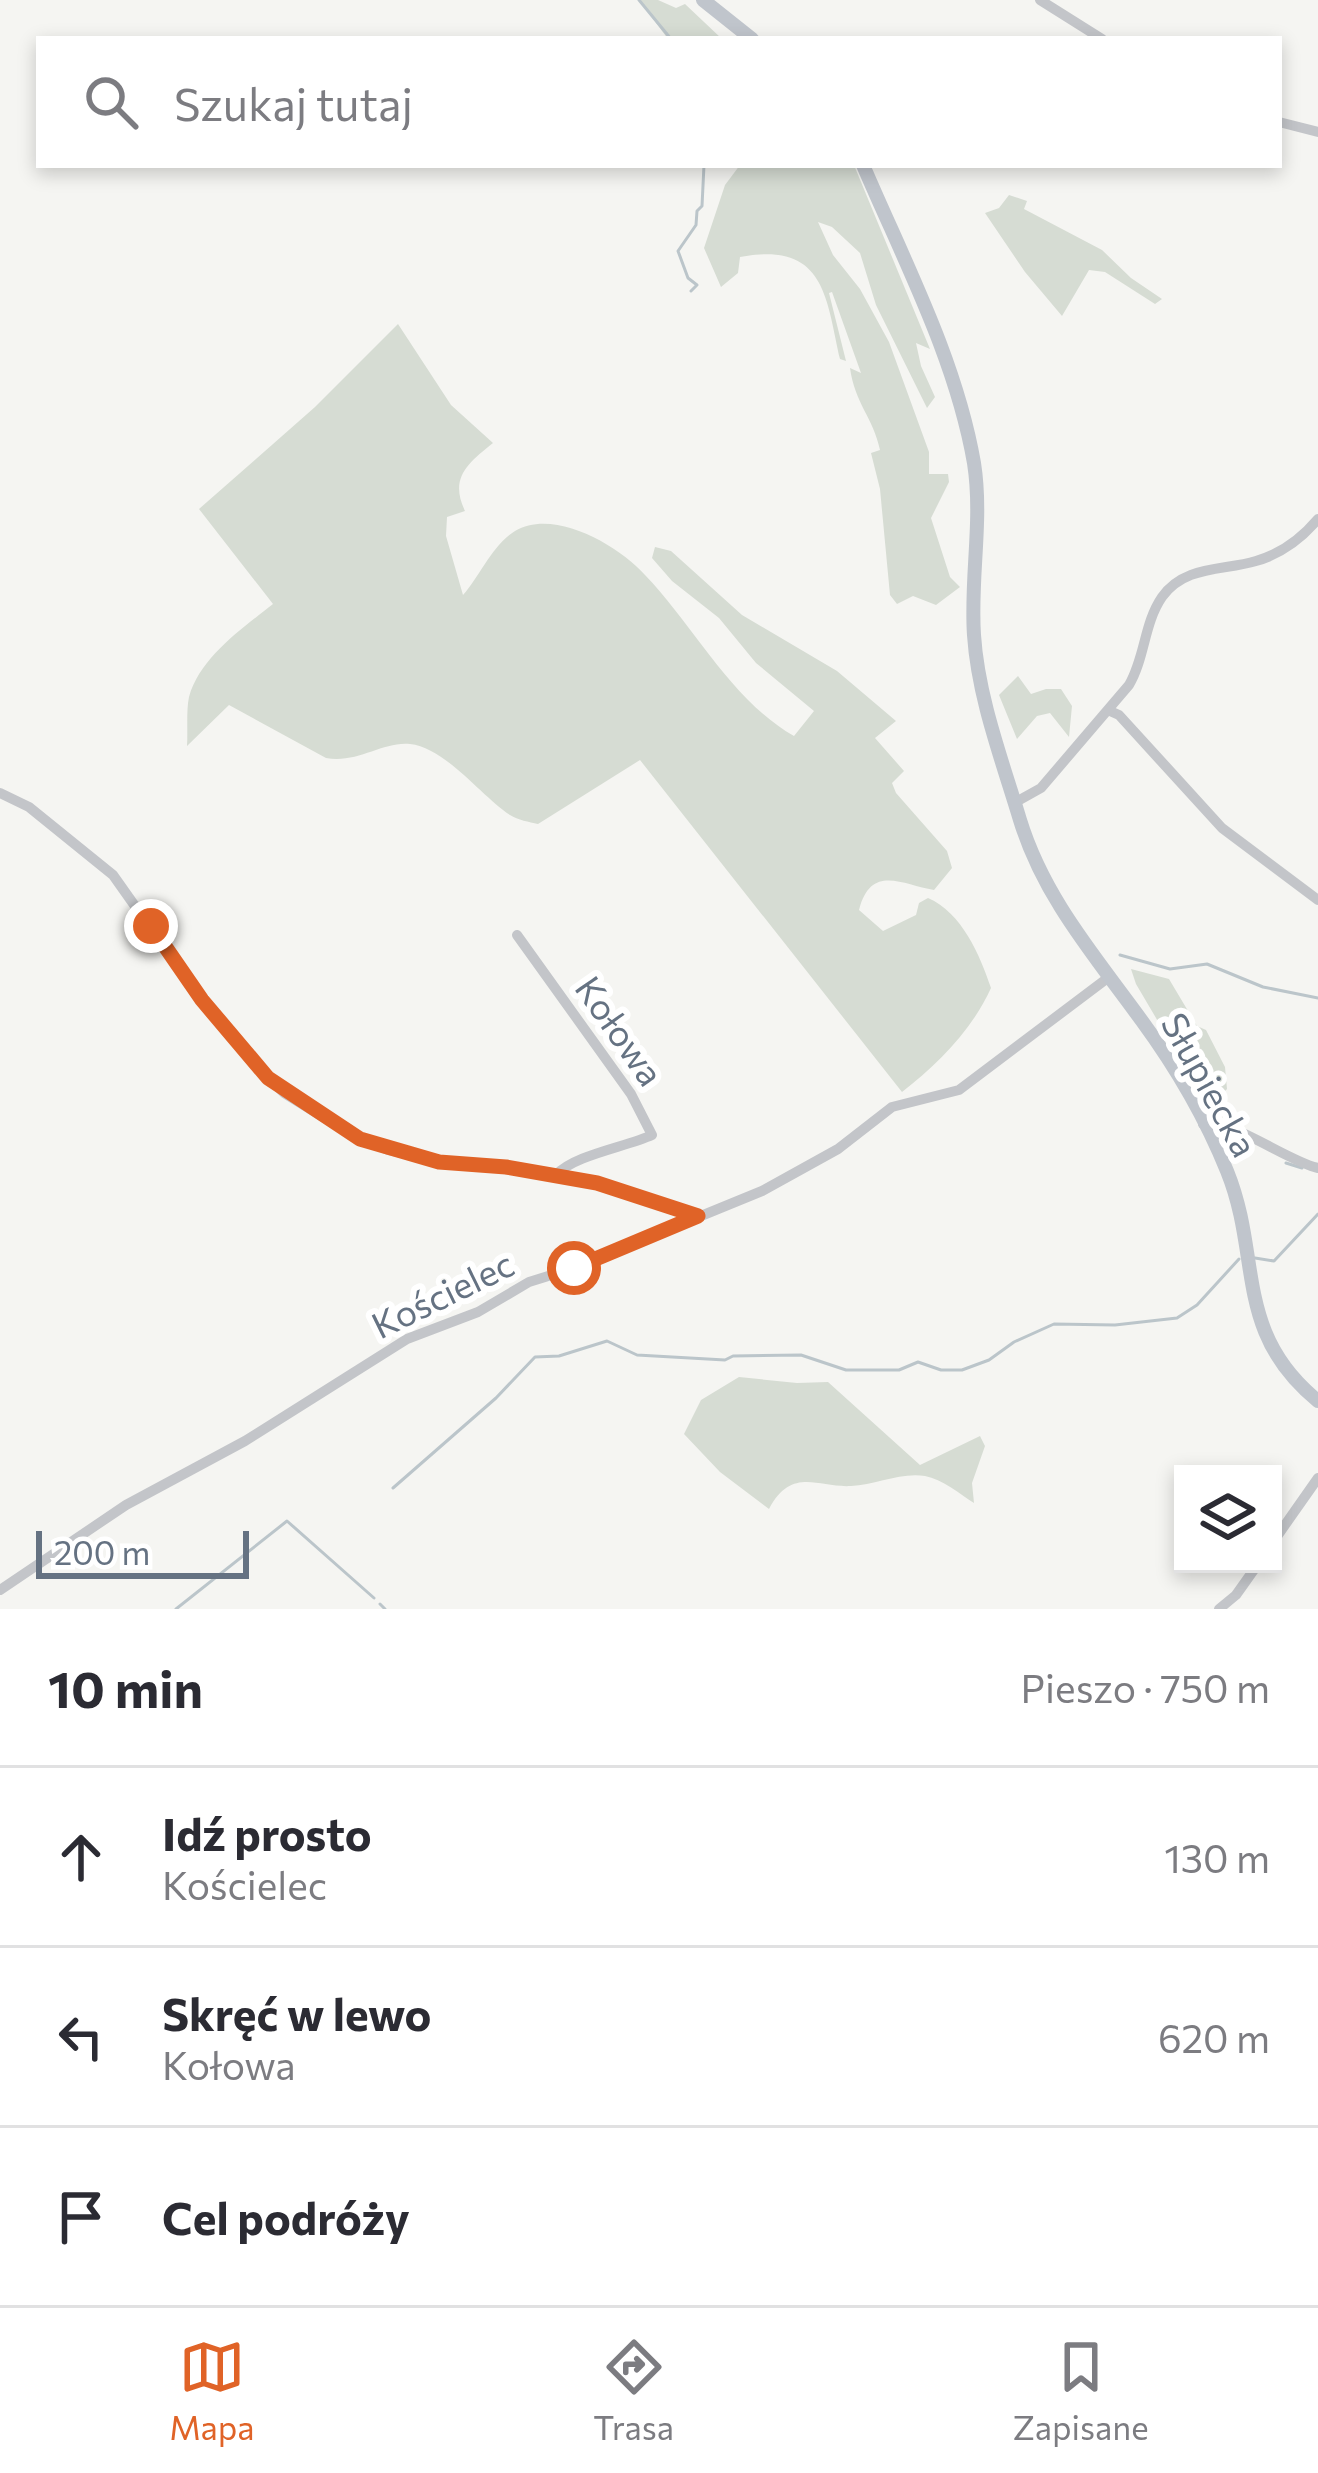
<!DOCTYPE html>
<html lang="pl">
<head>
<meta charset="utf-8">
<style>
	:root { --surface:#fff; --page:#f7f7f7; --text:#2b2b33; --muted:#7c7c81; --line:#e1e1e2; --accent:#e06327 }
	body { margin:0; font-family:Commissioner,sans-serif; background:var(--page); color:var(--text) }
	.controls { position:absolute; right:36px; bottom:36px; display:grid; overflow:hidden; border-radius:0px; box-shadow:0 6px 18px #0003 }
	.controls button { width:108px; height:108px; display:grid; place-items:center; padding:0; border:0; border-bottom:3px solid var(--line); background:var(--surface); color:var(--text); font:60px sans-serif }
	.scale { position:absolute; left:36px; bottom:30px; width:213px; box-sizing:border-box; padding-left:12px; border:6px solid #657282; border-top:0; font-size:33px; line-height:42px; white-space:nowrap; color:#657282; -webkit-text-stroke:9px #fff; paint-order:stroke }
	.stop { position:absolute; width:36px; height:36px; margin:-27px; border:9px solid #e06327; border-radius:50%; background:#fff }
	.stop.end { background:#e06327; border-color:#fff; box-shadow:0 3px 12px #0008 }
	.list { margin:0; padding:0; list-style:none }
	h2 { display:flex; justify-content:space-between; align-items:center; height:156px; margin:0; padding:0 48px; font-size:51px }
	h2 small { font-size:39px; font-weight:400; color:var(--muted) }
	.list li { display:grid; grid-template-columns:78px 1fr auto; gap:36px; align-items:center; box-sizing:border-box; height:180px; padding:0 48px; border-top:3px solid var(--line) }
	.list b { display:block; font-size:45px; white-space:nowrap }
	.list p { margin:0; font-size:39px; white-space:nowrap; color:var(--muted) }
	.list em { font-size:39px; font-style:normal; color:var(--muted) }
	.icon { flex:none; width:66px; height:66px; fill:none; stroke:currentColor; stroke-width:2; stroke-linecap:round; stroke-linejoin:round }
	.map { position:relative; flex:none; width:1318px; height:1609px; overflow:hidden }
	.search { position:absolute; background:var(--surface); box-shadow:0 6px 18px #0003; left:36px; right:36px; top:36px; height:132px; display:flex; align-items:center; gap:30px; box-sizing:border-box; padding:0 42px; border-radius:0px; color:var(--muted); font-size:45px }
	.sheet { height:696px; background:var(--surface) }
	nav { display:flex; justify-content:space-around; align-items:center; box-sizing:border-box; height:168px; border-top:3px solid var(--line); background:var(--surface); font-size:33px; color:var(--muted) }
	nav a { display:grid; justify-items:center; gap:6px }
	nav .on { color:var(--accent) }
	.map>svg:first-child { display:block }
	.green { fill:#d6dcd3 }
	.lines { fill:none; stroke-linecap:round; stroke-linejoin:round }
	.stream { stroke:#bbc5ca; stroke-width:3 }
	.minor { stroke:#c3c5c9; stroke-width:10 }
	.major { stroke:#c0c5cc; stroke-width:14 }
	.route { stroke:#e06327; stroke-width:15 }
	.labels { text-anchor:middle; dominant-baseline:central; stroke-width:12; stroke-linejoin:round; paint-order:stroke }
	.street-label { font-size:36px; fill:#657282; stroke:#fff }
</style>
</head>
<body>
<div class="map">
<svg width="1318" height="1609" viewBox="0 0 1318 1609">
	<rect width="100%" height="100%" fill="#f5f5f2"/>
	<!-- green -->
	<path class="green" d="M639,0H658L676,8L685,4L722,39H668Z
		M740,165H854L930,349L916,343L921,366L935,397L927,408L876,305L860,253L832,227L818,222L833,255L860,289L889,342L929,452V474H948L949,482L931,518L950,577L960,587L936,605L913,596L897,604L890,595L880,489L871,453L880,450C873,417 855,404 850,368L861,373L832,292L829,293L846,361L840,359C826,297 825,241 740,257L738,273L721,287L704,248L725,185Z
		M1009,195L1027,201L1024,209L1102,250L1131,278L1162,299L1155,304L1105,272L1089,270L1062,316L1025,272L985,213L999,208Z
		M398,324L451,405L493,443C468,463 449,478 465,511L447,517L446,536L463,595C480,576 492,545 515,531C554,508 618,545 645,575C694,626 731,700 794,736L814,711L756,663L719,618L672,581L652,558L655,547L671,551L742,615L837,671L896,721L875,738L904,771L892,783L896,793L947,851L952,868L934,890C903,885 871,863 859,910L883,931L916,915L919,903L928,898C962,913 980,955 991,988C972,1030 938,1064 902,1092L640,760L538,824C529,822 518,820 510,815C482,797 446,748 410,744C383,741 357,764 326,758L229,705L187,746C188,731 186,711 189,697C200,657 243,628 273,604L199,509L315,407Z
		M1018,676L1031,694L1046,689H1061L1072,706L1069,737L1050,713L1037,716L1017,739L999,695Z
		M1131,969L1169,979L1197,1026L1206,1030L1225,1067L1227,1089L1211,1106L1206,1103L1136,984Z
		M739,1377L797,1383L828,1382L920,1465L980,1436L985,1446L972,1483L974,1503C960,1494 942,1479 925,1476C901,1472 875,1485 851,1486C818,1488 792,1466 769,1509L720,1472L684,1434L701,1400Z"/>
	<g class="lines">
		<!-- stream -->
		<path class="stream" d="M639,0L671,39
			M691,291L697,285L688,278L678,251L696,225L697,211L702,206L704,165
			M1120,955L1170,969L1207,964L1263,987L1318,998
			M1286,1163L1302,1168
			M1255,1258L1274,1261L1318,1214
			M393,1488L496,1398L535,1357L559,1356L607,1341L637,1355L725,1360L733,1356L801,1355L846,1370H899L918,1362L941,1370H962L989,1360L1014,1342L1054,1324L1115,1325L1177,1318L1197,1305L1239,1259
			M380,1604L385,1609
			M176,1609L287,1521L374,1598"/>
		<!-- minor -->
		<path class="minor" d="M1040,0L1102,39
			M1279,122L1318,132
			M1110,711L1119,715L1222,828L1318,900
			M0,793L29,807L113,875L193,988L259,1069L284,1093L352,1135L388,1150L439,1162L506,1167L597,1183L698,1216
			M1016,802L1041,788L1129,685C1145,658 1144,623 1162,597C1185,565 1223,571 1256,561C1281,554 1302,538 1318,519
			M517,935L631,1094L652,1135C626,1147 574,1155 556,1175
			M1203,1124C1225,1115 1289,1162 1318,1168
			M1273,1542L1318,1478
			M0,1590L126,1505L245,1441L407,1339L478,1312L529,1282L574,1268L762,1191L838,1149L892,1107L959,1090L1109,977
			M1219,1609L1236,1595L1258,1564"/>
		<!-- major -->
		<path class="major" d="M703,0L752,39
			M863,165C904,261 956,359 974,463C983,520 970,578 974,635C978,697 1002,760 1020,820C1044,898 1095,956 1142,1021C1175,1066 1206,1119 1227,1171C1262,1257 1233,1332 1318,1401"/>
	</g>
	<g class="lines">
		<!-- route -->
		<path class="route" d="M151,926L202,1000L268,1078L360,1139L439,1162L506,1167L597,1183L698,1216L574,1268"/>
	</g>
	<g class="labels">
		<!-- street labels -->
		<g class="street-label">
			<text transform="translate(621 1030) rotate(55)">Kołowa</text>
			<text transform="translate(1211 1084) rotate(61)">Słupiecka</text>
			<text transform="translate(442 1293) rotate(-26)">Kościelec</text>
		</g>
	</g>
</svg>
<div class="controls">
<button><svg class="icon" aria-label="layers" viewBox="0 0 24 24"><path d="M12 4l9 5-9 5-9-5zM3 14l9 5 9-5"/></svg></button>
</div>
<div class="scale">200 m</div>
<div class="stop" style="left:574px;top:1268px"></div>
<div class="stop end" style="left:151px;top:926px"></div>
<div class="search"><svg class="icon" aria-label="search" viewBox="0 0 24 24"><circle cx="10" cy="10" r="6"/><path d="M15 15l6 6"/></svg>Szukaj tutaj</div>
</div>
<section class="sheet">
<h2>10 min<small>Pieszo · 750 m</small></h2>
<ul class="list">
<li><svg class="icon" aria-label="ahead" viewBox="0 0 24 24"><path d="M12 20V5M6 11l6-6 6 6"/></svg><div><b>Idź prosto</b><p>Kościelec</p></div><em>130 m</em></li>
<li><svg class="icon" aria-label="left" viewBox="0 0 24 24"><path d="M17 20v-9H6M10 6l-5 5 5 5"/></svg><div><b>Skręć w lewo</b><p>Kołowa</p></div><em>620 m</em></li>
<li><svg class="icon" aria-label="arrive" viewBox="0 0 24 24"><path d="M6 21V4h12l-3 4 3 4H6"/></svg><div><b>Cel podróży</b></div></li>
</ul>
</section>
<nav>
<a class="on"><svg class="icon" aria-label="map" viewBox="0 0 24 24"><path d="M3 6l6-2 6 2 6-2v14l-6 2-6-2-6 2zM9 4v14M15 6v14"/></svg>Mapa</a>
<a><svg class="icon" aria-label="directions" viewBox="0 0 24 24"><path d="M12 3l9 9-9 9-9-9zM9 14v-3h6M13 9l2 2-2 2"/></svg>Trasa</a>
<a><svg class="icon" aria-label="saved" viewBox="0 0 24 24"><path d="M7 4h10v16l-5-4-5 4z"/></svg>Zapisane</a>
</nav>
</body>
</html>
